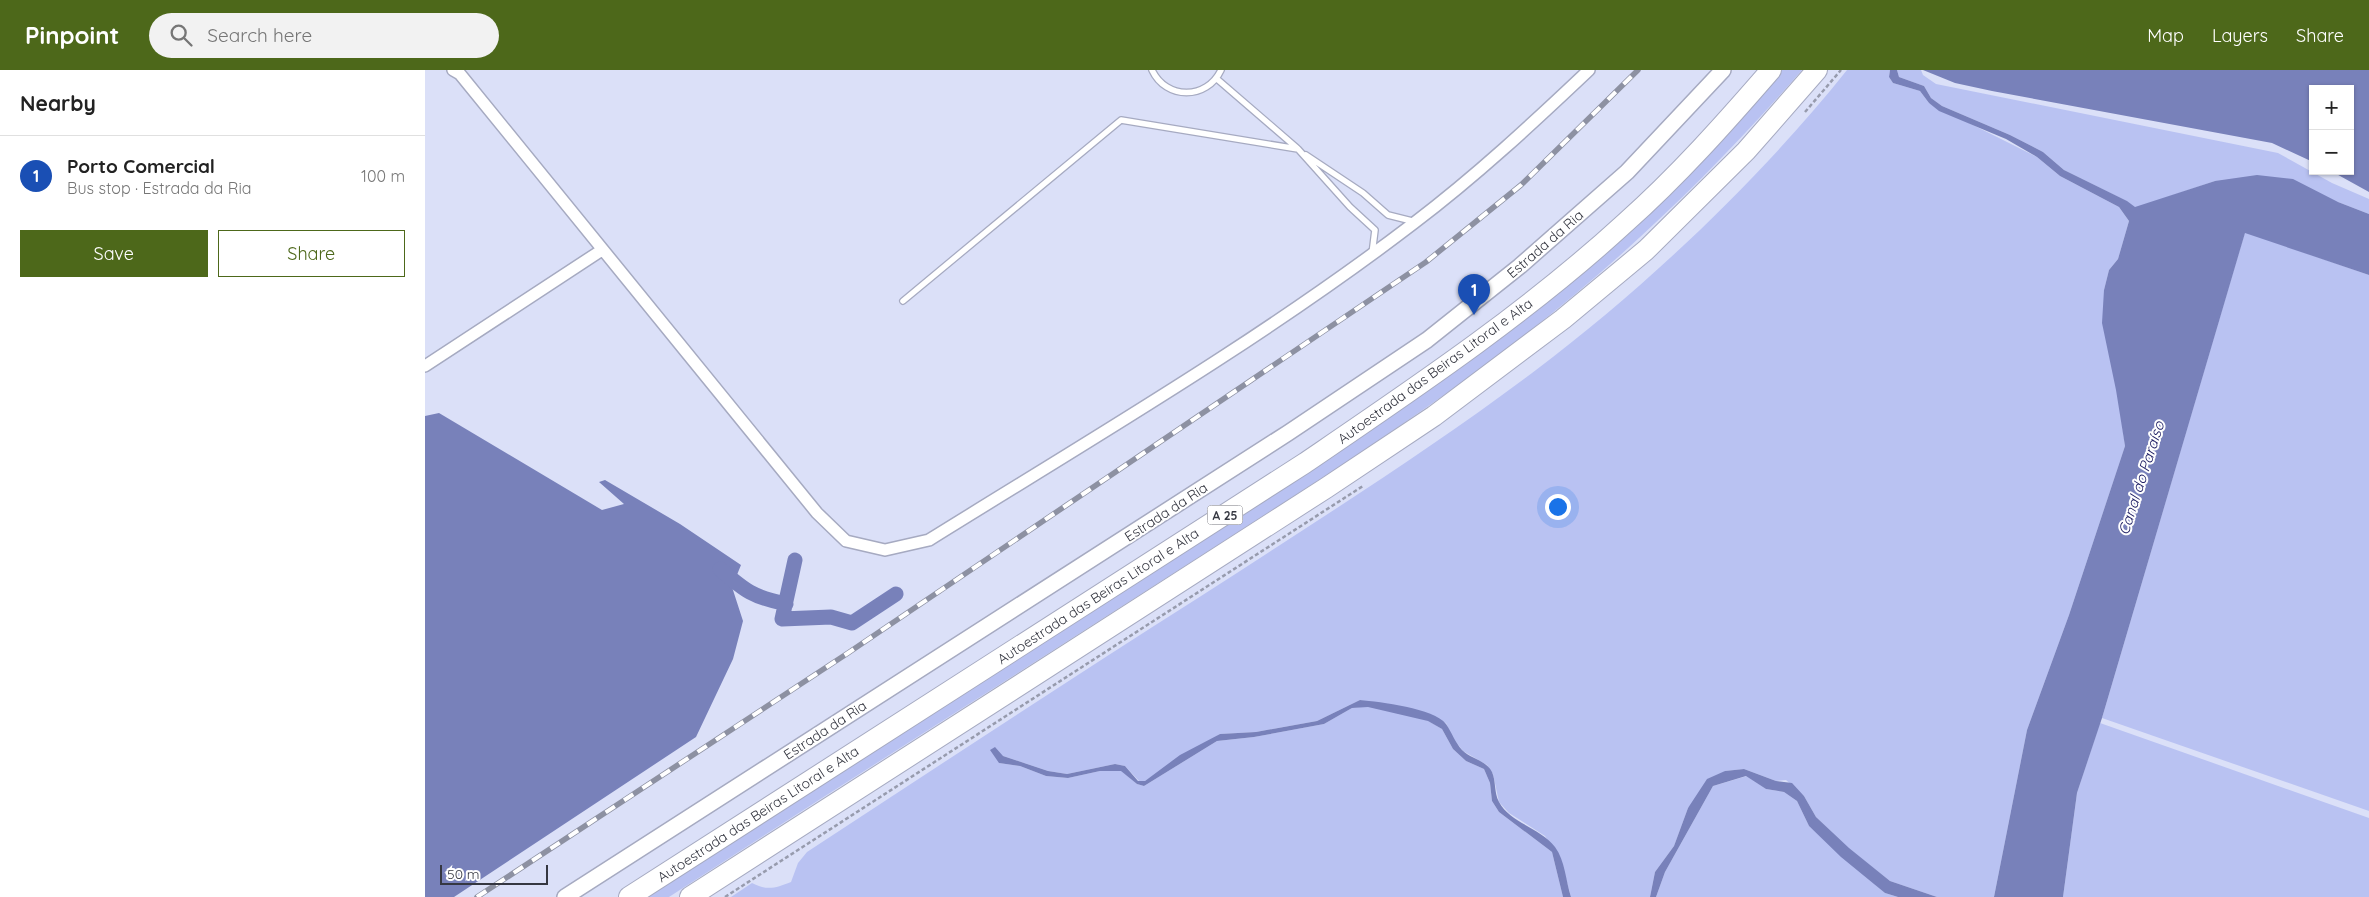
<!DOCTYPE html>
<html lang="en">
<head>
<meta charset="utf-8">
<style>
	:root { --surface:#fff; --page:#f2f2f2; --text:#222; --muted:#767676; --line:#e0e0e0; --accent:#4d681a }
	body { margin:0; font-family:Quicksand,sans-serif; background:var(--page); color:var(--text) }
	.controls { position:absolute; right:15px; top:15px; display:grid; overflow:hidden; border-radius:0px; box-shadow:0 1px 4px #0004 }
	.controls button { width:45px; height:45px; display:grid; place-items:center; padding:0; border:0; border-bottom:1px solid var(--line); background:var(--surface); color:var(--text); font:25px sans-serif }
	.scale { position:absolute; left:15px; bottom:12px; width:108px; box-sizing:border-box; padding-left:5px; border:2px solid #353741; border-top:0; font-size:14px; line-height:18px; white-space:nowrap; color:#353741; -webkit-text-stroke:4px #fff; paint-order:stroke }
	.you { position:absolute; left:1132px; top:436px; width:18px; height:18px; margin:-12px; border:4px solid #fff; border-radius:50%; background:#1a73e8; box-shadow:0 0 0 8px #1a73e833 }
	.badge { display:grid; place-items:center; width:32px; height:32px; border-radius:50%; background:var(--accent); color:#fff; font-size:16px; font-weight:700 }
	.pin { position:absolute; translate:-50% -41px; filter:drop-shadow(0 1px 2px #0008) }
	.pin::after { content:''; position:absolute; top:26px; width:18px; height:15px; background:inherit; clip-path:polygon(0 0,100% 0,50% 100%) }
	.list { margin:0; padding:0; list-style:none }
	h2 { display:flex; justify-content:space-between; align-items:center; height:65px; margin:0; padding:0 20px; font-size:21px }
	h2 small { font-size:16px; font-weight:400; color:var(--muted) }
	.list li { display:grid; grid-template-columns:32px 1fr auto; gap:15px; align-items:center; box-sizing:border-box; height:80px; padding:0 20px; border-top:1px solid var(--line) }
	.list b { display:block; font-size:19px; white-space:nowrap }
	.list p { margin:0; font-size:16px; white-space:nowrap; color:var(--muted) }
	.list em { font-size:16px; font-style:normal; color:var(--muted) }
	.actions { display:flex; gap:10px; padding:15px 20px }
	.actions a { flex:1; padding:11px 0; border:1px solid var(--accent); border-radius:0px; text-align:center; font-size:18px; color:var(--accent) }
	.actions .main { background:var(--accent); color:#fff }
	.icon { flex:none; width:28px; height:28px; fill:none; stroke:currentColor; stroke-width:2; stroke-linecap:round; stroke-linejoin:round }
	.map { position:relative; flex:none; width:1944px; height:827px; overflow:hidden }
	header { display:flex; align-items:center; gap:30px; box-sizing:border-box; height:70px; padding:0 25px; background:var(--accent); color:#fff }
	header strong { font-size:24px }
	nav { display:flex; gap:28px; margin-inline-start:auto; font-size:18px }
	.search { width:350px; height:45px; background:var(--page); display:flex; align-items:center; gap:12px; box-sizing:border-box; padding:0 18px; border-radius:28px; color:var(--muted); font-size:19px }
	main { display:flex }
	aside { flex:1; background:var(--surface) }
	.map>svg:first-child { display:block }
	.green { fill:#b9c2f2 }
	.water { fill:#7881ba }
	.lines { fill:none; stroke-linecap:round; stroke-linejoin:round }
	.canal { stroke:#7881ba; stroke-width:15 }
	.lane-casing { stroke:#a6aac1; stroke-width:8 }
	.street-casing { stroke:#a6aac1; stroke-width:14 }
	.secondary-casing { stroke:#a6aac1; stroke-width:18 }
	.highway-casing { stroke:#a6aac1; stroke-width:22 }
	.path { stroke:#979bad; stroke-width:2.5; stroke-dasharray:4 2.5; stroke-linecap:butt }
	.lane { stroke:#fff; stroke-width:5.5 }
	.street { stroke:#fff; stroke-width:11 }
	.secondary { stroke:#fff; stroke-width:15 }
	.highway { stroke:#fff; stroke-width:20 }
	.rail-casing { stroke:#8d91a2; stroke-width:5.5 }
	.rail { stroke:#fff; stroke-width:4; stroke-dasharray:11; stroke-linecap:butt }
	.labels { text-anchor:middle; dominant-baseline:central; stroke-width:4; stroke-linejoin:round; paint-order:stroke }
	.shield { fill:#fff; stroke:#72737a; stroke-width:1 }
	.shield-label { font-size:12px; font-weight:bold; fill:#353741 }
	.street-label { font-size:14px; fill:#353741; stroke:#fff }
	.water-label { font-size:15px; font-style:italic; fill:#202065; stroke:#fff }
</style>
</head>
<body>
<header>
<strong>Pinpoint</strong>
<div class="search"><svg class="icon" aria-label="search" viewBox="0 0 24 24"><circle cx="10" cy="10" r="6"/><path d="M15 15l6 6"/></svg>Search here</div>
<nav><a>Map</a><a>Layers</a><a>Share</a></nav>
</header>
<main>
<aside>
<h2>Nearby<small></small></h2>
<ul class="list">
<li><span class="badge" style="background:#1a4fb4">1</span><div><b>Porto Comercial</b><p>Bus stop · Estrada da Ria</p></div><em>100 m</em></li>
</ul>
<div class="actions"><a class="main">Save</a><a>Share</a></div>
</aside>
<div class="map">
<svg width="1944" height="827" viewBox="0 0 1944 827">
	<rect width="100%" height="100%" fill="#dbe0f8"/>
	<!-- green -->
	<path class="green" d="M1357,0H1377C1294,96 1202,185 1101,264C986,354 861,431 738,510C573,616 408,720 244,827H218L978,336L1346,13Z
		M1422,0H1465L1464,7L1468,13L1495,21L1504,33L1612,87L1635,106L1694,137L1704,151L1693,189L1684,200L1679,220L1700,376L1644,545L1602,660L1569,827H1512L1465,811L1423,778L1391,747L1379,726L1361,710L1351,711L1319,699L1300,701L1263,738L1249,776L1230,802L1225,827H1146L1136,790L1120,766L1084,743L1074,732L1068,704L1062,695L1038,681L1028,668L1021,653L935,630L892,651L831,662L795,664L720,711H714L700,696L690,694L642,704L623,701L578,686L574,693L595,696L621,706L643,708L675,701H697L712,714L719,716L792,671L829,667L899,654L927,638L943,636L1002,650L1017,659L1028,679L1041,691L1059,699L1065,713L1067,731L1074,742L1127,782L1138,827H306L327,813C342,821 351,818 366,812L373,793L382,782C512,697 642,611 773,528C887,454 1002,382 1111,300C1221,217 1336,108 1422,0Z
		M1472,0H1496L1498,5L1511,14L1853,83L1907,113L1944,129V144L1913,132L1790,111L1710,138L1701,131L1639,100L1618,82L1585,65L1517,36L1506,28L1499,16L1474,7Z
		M1820,162L1944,205V741L1677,648Z
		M1675,653L1944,748V827H1638L1652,723Z
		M1322,706L1341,719L1359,722L1372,731L1384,756L1460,823L1473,827H1231L1240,802L1288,716Z"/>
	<!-- water -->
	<path class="water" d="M1465,0H1472L1474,7L1499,16L1506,28L1517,36L1585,65L1618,82L1639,100L1702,131L1710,137L1790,111L1832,105L1868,109L1913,132L1944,144V205L1820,163L1677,648L1652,723L1638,827H1569L1602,660L1644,545L1700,376L1691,320L1677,253L1679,220L1684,200L1693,189L1704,151L1694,137L1635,106L1612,87L1581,69L1514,41L1504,33L1495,21L1468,13L1464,7Z
		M1498,0H1944V122L1906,101H1925V19H1888V92L1847,73L1567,21L1530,13Z
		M14,343L177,440L199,434L174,412L180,410L255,454L316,495L307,517L318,551L308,589L271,667L29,827H0V346Z
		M935,630C955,632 1009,638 1021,654C1027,663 1030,672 1037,680C1046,689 1061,690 1067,702C1071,711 1069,723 1074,732C1085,753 1116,758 1130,777C1140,790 1141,812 1146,827H1138L1127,782L1074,742L1067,731L1065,713L1059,699L1041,691L1028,679L1017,659L1003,651L943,637L927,638L899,654L829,667L792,671L719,716L712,714L696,701H675L643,708L621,706L595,696L574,693L565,680L570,677L578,686L623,701L642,704L690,694L700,696L713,711H720L755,685L795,664L831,662L892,651Z
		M1319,699L1351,711L1367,713L1379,726L1391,747L1424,778L1465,811L1512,827H1473L1460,823L1416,787L1384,756L1372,731L1359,722L1341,719L1321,706L1288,716L1240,802L1231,827H1225L1230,802L1249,776L1263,738L1282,709L1300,701Z"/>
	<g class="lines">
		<!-- canal -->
		<path class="canal" d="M370,490L357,549L406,547L427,553L471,524
			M295,499C320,521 328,527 361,534"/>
		<!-- lane casing -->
		<g class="lane-casing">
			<path id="lane" d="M727,0C741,30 782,30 796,0
				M792,9L872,78
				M881,85L938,123L963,145L991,152
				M478,231L696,50L873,79L925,137L950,160L947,184"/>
		</g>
		<!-- street casing -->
		<g class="street-casing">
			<path id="street" d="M28,0L35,4L392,443L421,471L460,480L504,470C668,368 836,270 989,153C1051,106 1108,53 1164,0
				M0,296L177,180"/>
		</g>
		<!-- secondary casing -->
		<g class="secondary-casing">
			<path id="secondary" d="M140,827L863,363L1002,270L1095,196L1202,102L1298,0"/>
		</g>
		<!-- highway casing -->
		<g class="highway-casing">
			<path id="highway" d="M204,827L880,393C990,318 1102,243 1200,153C1253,106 1300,53 1346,0
				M265,827L901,418L1009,346L1138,249L1221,180L1321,81L1392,0"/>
		</g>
		<!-- path -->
		<path class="path" d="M1380,42L1416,0
			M300,827L938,416"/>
		<!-- lane -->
		<use href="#lane" class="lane"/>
		<!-- street -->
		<use href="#street" class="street"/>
		<!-- secondary -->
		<use href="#secondary" class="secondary"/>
		<!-- highway -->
		<use href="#highway" class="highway"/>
		<!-- rail casing -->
		<g class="rail-casing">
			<path id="rail" d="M52,827L423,583L1001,192L1096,115L1213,0"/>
		</g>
		<!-- rail -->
		<use href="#rail" class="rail"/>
	</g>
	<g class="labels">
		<!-- shield labels -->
		<rect class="shield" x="782.5" y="435.5" width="35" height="19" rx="4"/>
		<g class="shield-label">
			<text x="800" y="445">A 25</text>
		</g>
		<!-- street labels -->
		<g class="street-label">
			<text transform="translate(1120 174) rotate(-41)">Estrada da Ria</text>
			<text transform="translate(1010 301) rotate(-36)">Autoestrada das Beiras Litoral e Alta</text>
			<text transform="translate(741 442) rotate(-33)">Estrada da Ria</text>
			<text transform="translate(673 526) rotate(-33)">Autoestrada das Beiras Litoral e Alta</text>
			<text transform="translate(400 660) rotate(-33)">Estrada da Ria</text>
			<text transform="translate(333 744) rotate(-33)">Autoestrada das Beiras Litoral e Alta</text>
		</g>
		<!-- water labels -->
		<g class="water-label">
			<text transform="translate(1716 408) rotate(-72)">Canal do Paraíso</text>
		</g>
	</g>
</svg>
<div class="controls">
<button>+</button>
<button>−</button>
</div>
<div class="scale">50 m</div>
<div class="you"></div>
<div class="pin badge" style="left:1049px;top:245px;background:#1a4fb4">1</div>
</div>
</main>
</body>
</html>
